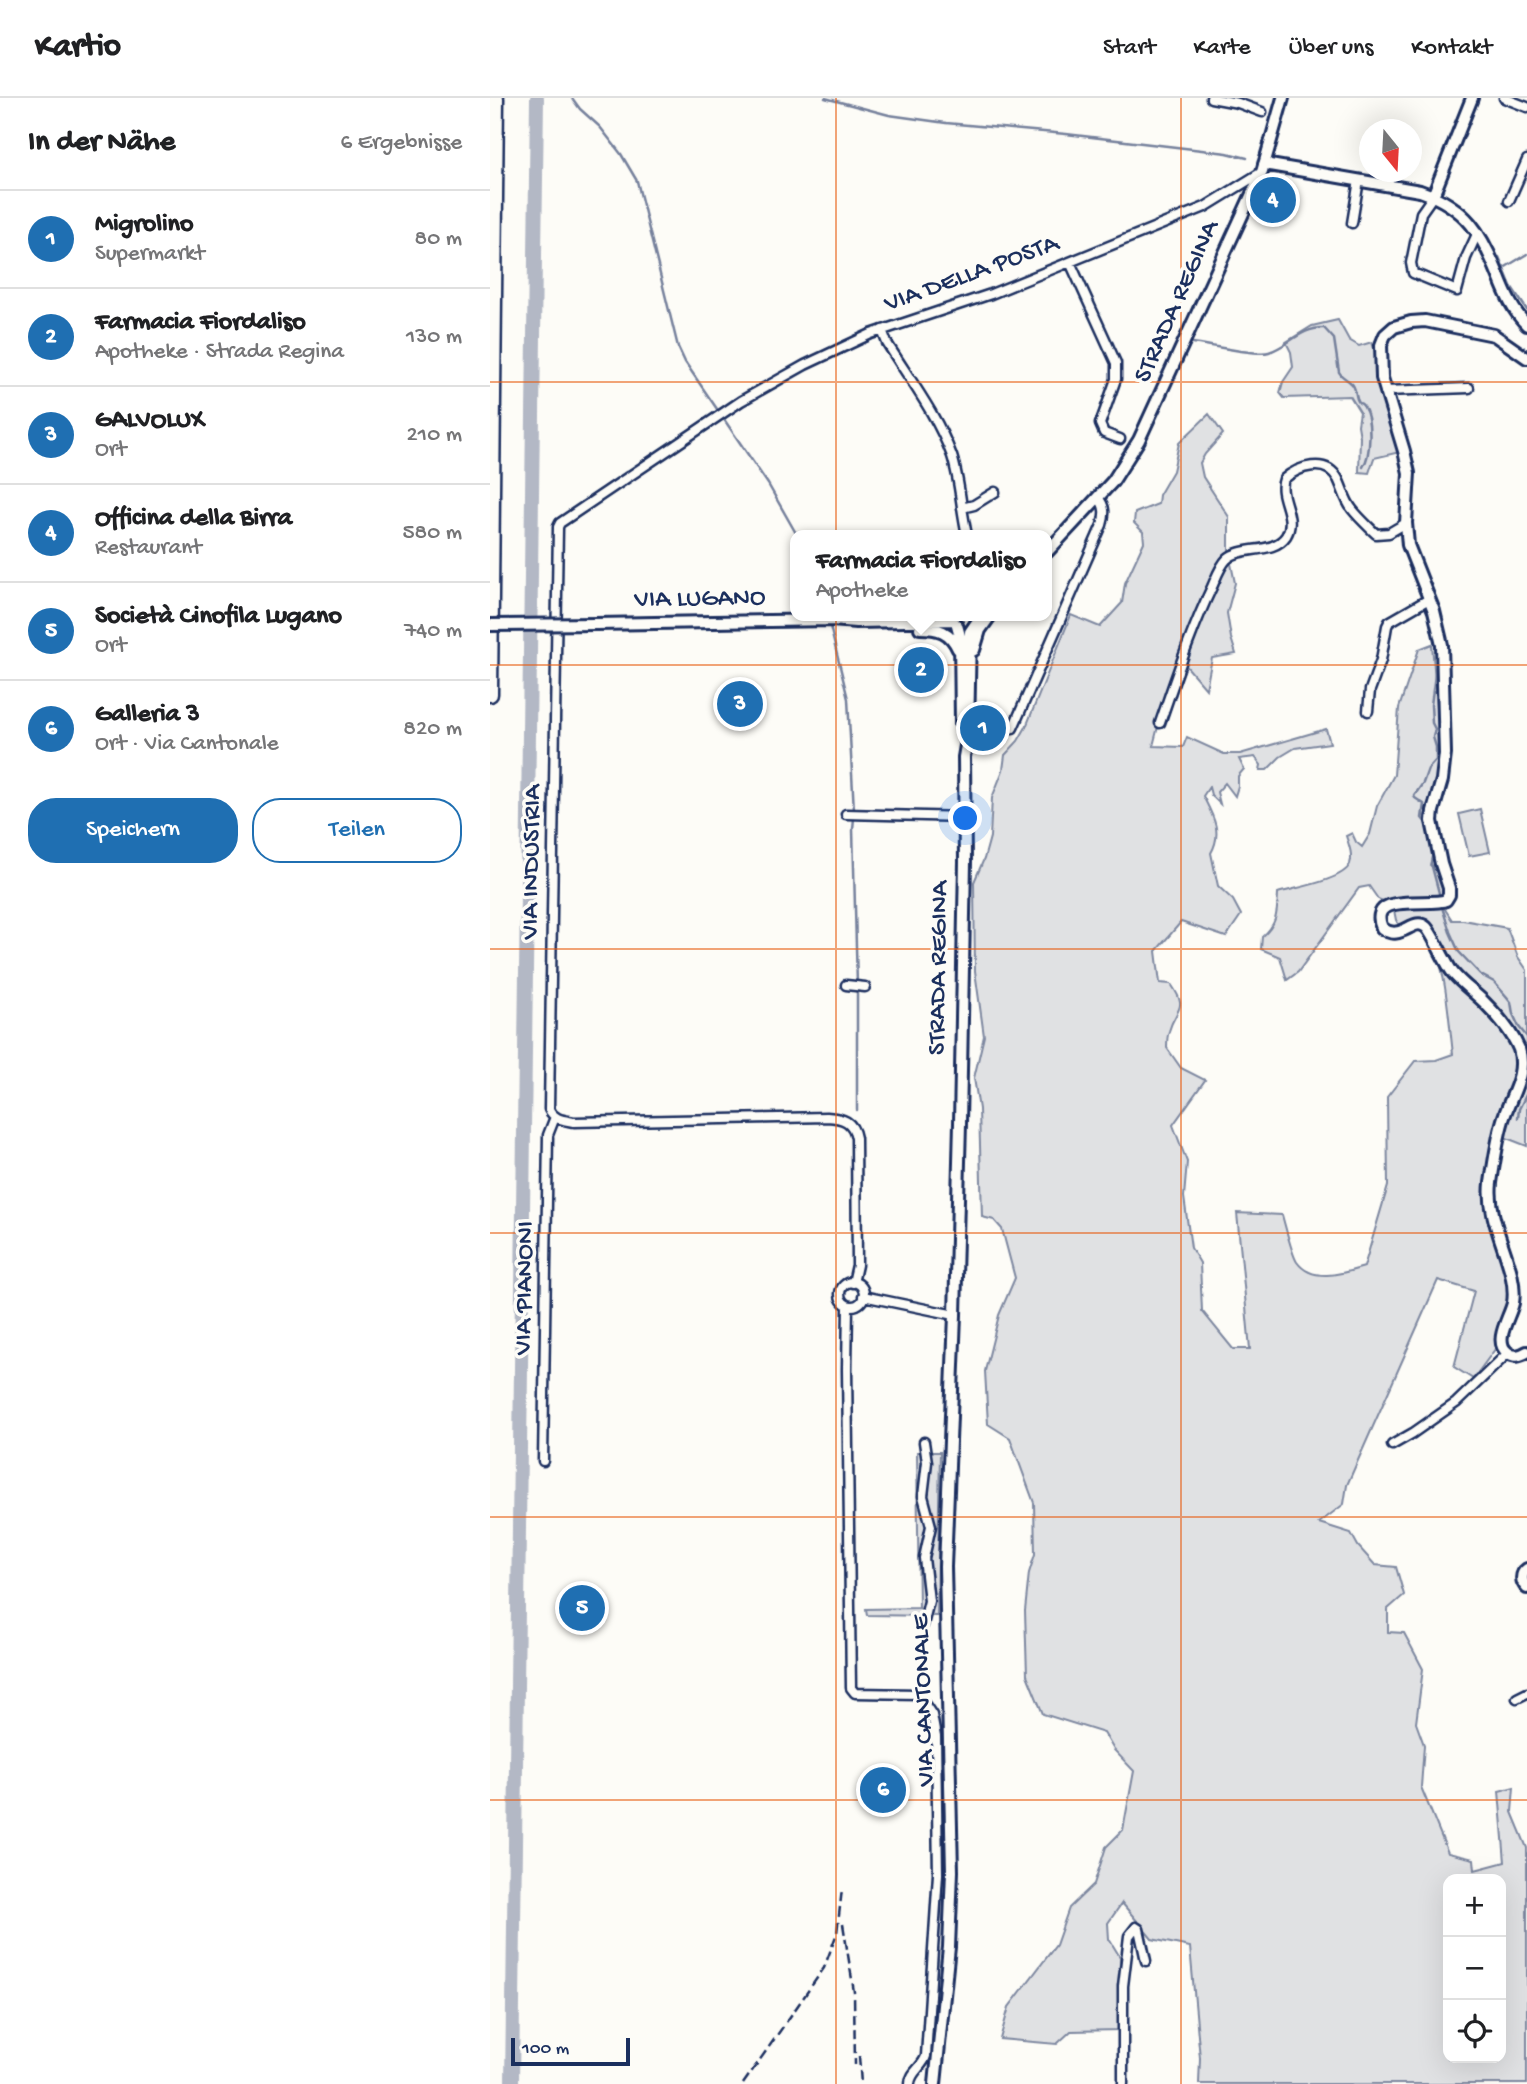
<!DOCTYPE html>
<html lang="de">
<head>
<meta charset="utf-8">
<style>
	:root { --surface:#fff; --page:#f6f6f6; --text:#202124; --muted:#757577; --line:#e0e0e0; --accent:#1f6fb2 }
	body { margin:0; font-family:"Gochi Hand",sans-serif; background:var(--page); color:var(--text) }
	.controls { position:absolute; right:21px; bottom:21px; display:grid; overflow:hidden; border-radius:14px; box-shadow:0 7px 28px #0002 }
	.controls button { width:63px; height:63px; display:grid; place-items:center; padding:0; border:0; border-bottom:2px solid var(--line); background:var(--surface); color:var(--text); font:35px sans-serif }
	.compass { position:absolute; left:869px; top:21px; width:63px; height:63px; border-radius:50%; background:var(--surface); box-shadow:0 7px 28px #0002; rotate:162deg }
	.scale { position:absolute; left:21px; bottom:18px; width:119px; box-sizing:border-box; padding-left:7px; border:4px solid #1b2f5e; border-top:0; font-size:19px; line-height:24px; white-space:nowrap; color:#1b2f5e; -webkit-text-stroke:5px #fdfcf7; paint-order:stroke }
	.you { position:absolute; left:476px; top:721px; width:24px; height:24px; margin:-18px; border:5px solid #fff; border-radius:50%; background:#1a73e8; box-shadow:0 0 0 10px #1a73e833 }
	.badge { display:grid; place-items:center; width:46px; height:46px; border-radius:50%; background:var(--accent); color:#fff; font-size:23px; font-weight:700 }
	.pin { position:absolute; translate:-50% -50%; border:4px solid #fff; box-shadow:0 2px 7px #0006 }
	.popup { position:absolute; left:300px; top:432px; width:262px; height:91px; box-sizing:border-box; display:grid; place-content:center; border-radius:14px; background:var(--surface); filter:drop-shadow(0 2px 5px #0005); font-size:23px; white-space:nowrap; color:var(--muted) }
	.popup b { font-size:26px; color:var(--text) }
	.popup::after { content:''; position:absolute; left:50%; top:100%; margin-left:-14px; border:14px solid transparent; border-top-color:var(--surface) }
	.list { margin:0; padding:0; list-style:none }
	h2 { display:flex; justify-content:space-between; align-items:center; height:91px; margin:0; padding:0 28px; font-size:30px }
	h2 small { font-size:23px; font-weight:400; color:var(--muted) }
	.list li { display:grid; grid-template-columns:46px 1fr auto; gap:21px; align-items:center; box-sizing:border-box; height:98px; padding:0 28px; border-top:2px solid var(--line) }
	.list b { display:block; font-size:26px; white-space:nowrap }
	.list p { margin:0; font-size:23px; white-space:nowrap; color:var(--muted) }
	.list em { font-size:23px; font-style:normal; color:var(--muted) }
	.actions { display:flex; gap:14px; padding:21px 28px }
	.actions a { flex:1; padding:16px 0; border:2px solid var(--accent); border-radius:28px; text-align:center; font-size:24px; color:var(--accent) }
	.actions .main { background:var(--accent); color:#fff }
	.icon { flex:none; width:38px; height:38px; fill:none; stroke:currentColor; stroke-width:2; stroke-linecap:round; stroke-linejoin:round }
	.map { position:relative; flex:none; width:1037px; height:1986px; overflow:hidden }
	header { display:flex; align-items:center; gap:42px; box-sizing:border-box; height:98px; padding:0 35px; background:var(--surface); border-bottom:2px solid var(--line) }
	header strong { font-size:33px }
	nav { display:flex; gap:38px; margin-inline-start:auto; font-size:24px }
	main { display:flex }
	aside { flex:1; background:var(--surface) }
	.map>svg:first-child { display:block }
	.green { fill:#e0e1e3; stroke:#7e88a0; stroke-width:2; fill-rule:evenodd }
	.lines { fill:none; stroke-linecap:round; stroke-linejoin:round }
	.stream { stroke:#76819c; stroke-width:2.5 }
	.river { stroke:#b3b8c5; stroke-width:14 }
	.street-casing { stroke:#1b2f5e; stroke-width:13 }
	.secondary-casing { stroke:#1b2f5e; stroke-width:16 }
	.highway-casing { stroke:#1b2f5e; stroke-width:19 }
	.street { stroke:#fdfcf7; stroke-width:8 }
	.secondary { stroke:#fdfcf7; stroke-width:10 }
	.highway { stroke:#fdfcf7; stroke-width:14 }
	.rail { stroke:#1b2f5e; stroke-width:2.5; stroke-dasharray:10 5; stroke-linecap:butt }
	.secondary-bridge-casing { stroke:#1b2f5e; stroke-width:16; stroke-linecap:butt }
	.secondary-bridge { stroke:#fdfcf7; stroke-width:10 }
	.grid { fill:none; stroke:#e8590c; stroke-width:2; stroke-opacity:0.55 }
	.labels { text-anchor:middle; dominant-baseline:central; stroke-width:7; stroke-linejoin:round; paint-order:stroke }
	.street-label { font-size:26px; fill:#1b2f5e; stroke:#fdfcf7 }
</style>
</head>
<body>
<header>
<strong>Kartio</strong>
<nav><a>Start</a><a>Karte</a><a>Über uns</a><a>Kontakt</a></nav>
</header>
<main>
<aside>
<h2>In der Nähe<small>6 Ergebnisse</small></h2>
<ul class="list">
<li><span class="badge">1</span><div><b>Migrolino</b><p>Supermarkt</p></div><em>80 m</em></li>
<li><span class="badge">2</span><div><b>Farmacia Fiordaliso</b><p>Apotheke · Strada Regina</p></div><em>130 m</em></li>
<li><span class="badge">3</span><div><b>GALVOLUX</b><p>Ort</p></div><em>210 m</em></li>
<li><span class="badge">4</span><div><b>Officina della Birra</b><p>Restaurant</p></div><em>580 m</em></li>
<li><span class="badge">5</span><div><b>Società Cinofila Lugano</b><p>Ort</p></div><em>740 m</em></li>
<li><span class="badge">6</span><div><b>Galleria 3</b><p>Ort · Via Cantonale</p></div><em>820 m</em></li>
</ul>
<div class="actions"><a class="main">Speichern</a><a>Teilen</a></div>
</aside>
<div class="map">
<svg width="1037" height="1986" viewBox="0 0 1037 1986">
	<rect width="100%" height="100%" fill="#fdfcf7"/>
	<filter id="ink" filterUnits="userSpaceOnUse"><feTurbulence type="fractalNoise" baseFrequency=".0143" numOctaves="2"/><feDisplacementMap in="SourceGraphic" scale="14" xChannelSelector="R" yChannelSelector="G"/><feConvolveMatrix kernelMatrix="1 2 1 2 8 2 1 2 1" color-interpolation-filters="sRGB"/></filter>
	<g filter="url(#ink)">
		<!-- green -->
		<path class="green" d="M848,222L859,242L869,248L882,244L914,353L884,360L879,375L869,374L870,339L868,327L870,314L860,298L794,300L790,295L793,284L803,269L801,254L796,244L822,228Z
			M719,316L733,336L715,356L710,365L713,379L739,419V456L745,485L737,515L741,540L746,556L722,560L716,591L692,563L672,613L663,648L693,649L697,639L734,656H750L836,631L840,645L805,650L790,659L777,672H770L771,667L765,659L749,661L754,671L748,678V688L745,698L735,685L727,694L730,706L721,697L719,689L713,698C723,718 733,734 721,755L728,788L743,802L751,817L736,839L691,824L666,853L670,885L681,886C699,912 686,909 679,933C677,938 677,945 677,950L691,970L715,982L683,1027L697,1064L694,1099L701,1150L710,1165L712,1213L743,1251H760L747,1115L792,1117C795,1127 802,1157 807,1164C823,1186 854,1175 874,1169L898,1088L897,999L925,963L946,962L963,956C958,914 956,868 938,830L913,833L906,822L903,807L888,801L879,788L869,790L808,874L797,882L790,859L771,851L772,839C788,825 787,814 788,795C805,790 854,782 860,766C863,757 859,747 856,738L862,735L866,744L872,749L880,736L887,708L904,677L909,610L929,551L942,546L950,644L945,695L933,714L943,757L940,767L956,781L959,790L951,805L962,822H973L1017,830L1028,859L1037,872V1048L1009,1037L1001,1087L1024,1193L1011,1243L983,1281L964,1269L984,1193L948,1182L857,1387L854,1406L829,1425L861,1435L868,1448L885,1467L906,1469L914,1497L898,1511V1534L914,1535L933,1571L926,1625L934,1647L931,1689L958,1755L984,1761L985,1772L1015,1764L1009,1693L1024,1689L1022,1714L1037,1750V1986H709L710,1960L700,1849L662,1841L632,1805L618,1825L619,1841L630,1859L629,1932L581,1933L567,1946L510,1941L519,1909L566,1847L579,1810L604,1786L616,1749L633,1732L644,1673L624,1652L614,1635L553,1616L537,1577L535,1513L539,1475L545,1456L544,1405L520,1340L498,1326L495,1273L509,1217L525,1180L512,1131L504,1122L492,1119L489,1011L484,980L494,938L485,873L484,784L494,761L500,739L502,700L513,672L515,657L528,643L536,629L581,517L610,529L632,505L635,485L654,444L653,434L644,425L645,415L668,406L669,397L683,373L689,345ZM958,1781H1011V1960H958Z
			M990,711L1000,754L979,758L969,716Z
			M427,1354H450L447,1518L377,1517L376,1511L429,1510Z"/>
		<g class="lines">
			<!-- stream -->
			<path class="stream" d="M82,0L90,11L110,29L131,56L147,83L188,249L195,264L278,386L307,437
				M335,0L399,17L456,25L576,36L737,55L757,60
				M1009,159L1021,188L1037,212
				M1014,170L1037,156
				M703,245C719,247 767,258 779,254C798,248 812,229 834,230L844,241L849,274C852,280 856,280 861,285C866,289 865,295 867,301C871,310 868,301 874,309C882,322 881,357 873,369
				M339,524L358,601L364,713
				M364,720L363,731L367,888V1012
				M942,748L936,725L932,720L934,706L925,700L924,698L933,685L938,671L946,662V649L943,639L945,631L942,625L941,607L946,569
				M943,754L941,765L949,795
				M952,809L960,834L969,854L991,877L1004,884L1017,899L1021,904L1023,916L1029,929L1037,939
				M1028,1020L1029,1011L1037,995"/>
			<!-- river -->
			<path class="river" d="M22,1986L47,0"/>
			<!-- street casing -->
			<g class="street-casing">
				<path id="street" d="M721,0L748,5L772,14
					M1014,0L1037,9
					M943,98L931,115L921,165L923,175L967,193L976,160L988,134
					M1019,103L1037,62
					M862,125L869,82
					M580,164L626,265V281L610,326L614,335L630,341
					M392,232L397,245C420,282 447,317 462,358C470,383 471,411 477,437
					M895,293L979,290
					M472,410L484,407L505,394
					M878,613L880,592L891,562L897,528L899,524L939,501
					M670,625C686,579 701,533 722,489C726,480 730,468 737,461C752,447 783,457 796,438C808,419 787,399 794,381C808,369 836,359 848,381C853,391 855,402 862,411C869,420 878,428 886,436L899,435L916,425
					M523,630L612,427C615,417 616,408 608,400
					M356,716L475,719
					M356,887L375,889
					M350 1196a12 12 0 1 1 24 0a12 12 0 1 1-24 0Z
					M363,1185L367,1167L366,1040C363,1023 353,1020 337,1019L84,1024C74,1022 64,1022 59,1011L68,429L70,425L251,303L315,267L381,236L501,196L715,109L772,74
					M373,1198L465,1217
					M358,1208L357,1271L361,1590L365,1595L428,1596L442,1617L446,1639L448,1776L436,1958C433,1969 420,1974 420,1986
					M902,1347L923,1335L966,1305L1018,1255
					M53,1363L58,1037L65,1019
					M433,1527L439,1503L434,1460L441,1428L433,1398L437,1364L434,1344
					M1027,1600L1037,1595
					M633,1986V1888L639,1838L646,1829L649,1831L656,1863"/>
			</g>
			<!-- secondary casing -->
			<g class="secondary-casing">
				<path id="secondary" d="M774,66L930,93C977,109 992,136 1009,179C1016,197 1023,213 1037,227
					M943,98L982,0
					M1037,260L1004,237L935,223L921,224L904,229L895,237L891,247L892,280L914,353L919,375L916,425L918,447L944,513L952,547L955,656L952,682L943,713L942,723L951,766L959,790V797L956,802C941,809 876,793 892,830C911,845 923,818 936,829C942,834 955,865 963,875C972,886 984,894 994,904C1007,917 1022,934 1029,951C1037,977 1020,998 1013,1022C1007,1042 1004,1064 1001,1085C996,1128 1029,1168 1023,1205C1020,1219 1003,1243 1017,1254C1024,1260 1030,1258 1037,1254
					M557,454L623,383L649,342L772,74L793,0
					M106,526L342,522L366,524L463,522
					M467,527L470,538L471,625
					M430,530C448,530 460,533 468,551
					M484,552L490,532L500,518
					M1037,1471C1030,1476 1031,1484 1037,1490
					M445,1986L459,1849L462,1773L455,1469L465,1217L470,1025L475,764L474,659L478,636L480,534L491,518"/>
			</g>
			<!-- highway casing -->
			<g class="highway-casing">
				<path id="highway" d="M0,596L6,0"/>
			</g>
			<!-- street -->
			<use href="#street" class="street"/>
			<!-- secondary -->
			<use href="#secondary" class="secondary"/>
			<!-- highway -->
			<use href="#highway" class="highway"/>
			<!-- rail -->
			<path class="rail" d="M353,1826L364,1894L365,1967
				M369,1958L371,1986
				M253,1986L334,1870L347,1835L352,1791"/>
			<!-- secondary-bridge casing -->
			<g class="secondary-bridge-casing">
				<path id="secondary-bridge" d="M0,527L106,526"/>
			</g>
			<!-- secondary-bridge -->
			<use href="#secondary-bridge" class="secondary-bridge"/>
		</g>
	</g>
	<!-- grid -->
	<path class="grid" d="M346,0V1986M691,0V1986M0,284H1037M0,567H1037M0,851H1037M0,1135H1037M0,1419H1037M0,1702H1037"/>
	<g class="labels">
		<!-- street labels -->
		<g class="street-label">
			<text transform="translate(482 177) rotate(-20)">VIA DELLA POSTA</text>
			<text transform="translate(688 204) rotate(-66)">STRADA REGINA</text>
			<text transform="translate(210 502) rotate(-1)">VIA LUGANO</text>
			<text transform="translate(43 764) rotate(-89)">VIA INDUSTRIA</text>
			<text transform="translate(450 870) rotate(-89)">STRADA REGINA</text>
			<text transform="translate(36 1190) rotate(-89)">VIA PIANONI</text>
			<text transform="translate(435 1602) rotate(-92)">VIA CANTONALE</text>
		</g>
	</g>
</svg>
<div class="controls">
<button>+</button>
<button>−</button>
<button><svg class="icon" aria-label="locate" viewBox="0 0 24 24"><circle cx="12" cy="12" r="6"/><path d="M12 2v4M12 18v4M2 12h4M18 12h4"/></svg></button>
</div>
<svg class="compass" viewBox="-18 -18 36 36"><path d="M0-13l5 13h-10z" fill="#e53935"/><path d="M0 13l5-13h-10z" fill="#757577"/></svg>
<div class="scale">100 m</div>
<div class="you"></div>
<div class="pin badge" style="left:493px;top:630px">1</div>
<div class="pin badge" style="left:431px;top:572px">2</div>
<div class="popup"><b>Farmacia Fiordaliso</b>Apotheke</div>
<div class="pin badge" style="left:250px;top:606px">3</div>
<div class="pin badge" style="left:783px;top:102px">4</div>
<div class="pin badge" style="left:92px;top:1510px">5</div>
<div class="pin badge" style="left:393px;top:1692px">6</div>
</div>
</main>
</body>
</html>
